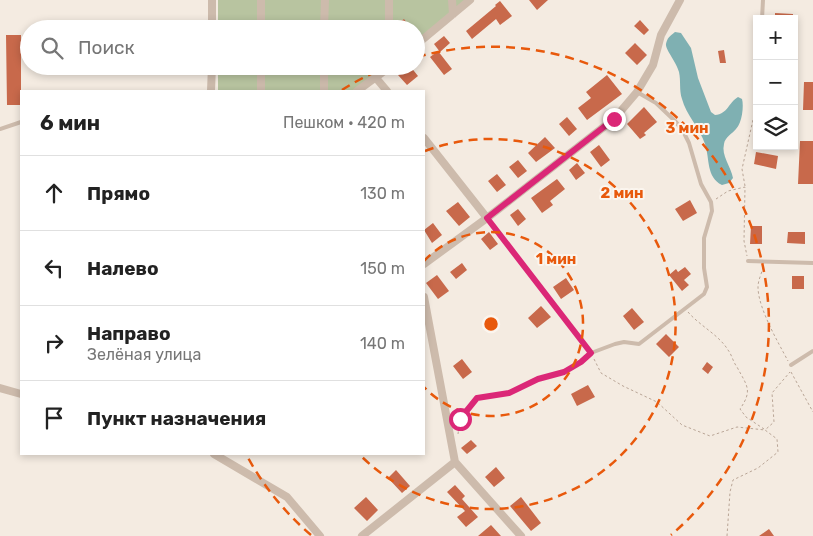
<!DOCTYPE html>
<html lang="ru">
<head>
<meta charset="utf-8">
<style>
	:root { --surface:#fff; --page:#f2f2f2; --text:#222; --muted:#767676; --line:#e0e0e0 }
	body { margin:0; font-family:Rubik,sans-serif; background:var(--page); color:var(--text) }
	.controls { position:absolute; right:15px; top:15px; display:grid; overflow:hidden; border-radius:0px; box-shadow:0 2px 8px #0003 }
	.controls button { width:45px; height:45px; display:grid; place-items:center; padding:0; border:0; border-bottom:1px solid var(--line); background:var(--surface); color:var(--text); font:25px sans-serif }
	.stop { position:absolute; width:15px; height:15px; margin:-11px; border:4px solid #db2777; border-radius:50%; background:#fff }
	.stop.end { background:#db2777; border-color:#fff; box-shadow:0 1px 5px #0008 }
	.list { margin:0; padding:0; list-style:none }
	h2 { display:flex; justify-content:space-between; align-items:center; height:65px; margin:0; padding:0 20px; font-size:21px }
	h2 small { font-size:16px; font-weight:400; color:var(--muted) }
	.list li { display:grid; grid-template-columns:32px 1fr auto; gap:15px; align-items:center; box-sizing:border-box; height:75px; padding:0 20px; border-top:1px solid var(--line) }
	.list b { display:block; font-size:19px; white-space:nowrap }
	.list p { margin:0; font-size:16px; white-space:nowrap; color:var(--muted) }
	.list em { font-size:16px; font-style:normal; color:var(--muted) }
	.icon { flex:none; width:28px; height:28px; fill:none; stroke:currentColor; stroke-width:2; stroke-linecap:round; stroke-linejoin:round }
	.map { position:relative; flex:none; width:813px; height:536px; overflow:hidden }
	.search { position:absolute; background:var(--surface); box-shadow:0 2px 8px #0003; left:20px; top:20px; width:405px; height:55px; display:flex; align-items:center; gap:12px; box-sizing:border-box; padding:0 18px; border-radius:28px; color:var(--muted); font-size:19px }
	.panel { position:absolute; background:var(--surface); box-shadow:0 2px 8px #0003; left:20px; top:90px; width:405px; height:365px; border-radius:0px }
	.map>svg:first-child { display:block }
	.green { fill:#b8c4a0 }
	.water { fill:#7fb0b2 }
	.building { fill:#c8694b }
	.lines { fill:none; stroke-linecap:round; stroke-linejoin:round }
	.path { stroke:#b9a596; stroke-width:1; stroke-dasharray:2.5 2.5; stroke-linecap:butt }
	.lane { stroke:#cdbbac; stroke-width:4 }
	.street { stroke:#cdbbac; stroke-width:8 }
	.route { stroke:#db2777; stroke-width:6 }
	.ring { fill:none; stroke:#e8590c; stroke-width:2.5; stroke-dasharray:9 6 }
	.centre { fill:#e8590c; stroke:#fbf5ee; stroke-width:2.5 }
	.ring-label { font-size:15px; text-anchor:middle; font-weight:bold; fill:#e8590c; stroke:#fbf5ee; stroke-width:4; stroke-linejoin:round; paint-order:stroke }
</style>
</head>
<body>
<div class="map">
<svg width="813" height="536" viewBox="0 0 813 536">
	<rect width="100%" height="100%" fill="#f4ebe1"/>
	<!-- green -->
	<path class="green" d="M218,0H470L416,45V29H218Z
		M218,66H391L357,91H218Z"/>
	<!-- water -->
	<path class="water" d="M675,32L681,33L691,48L698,78L711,112L715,115C728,114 728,103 738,97L742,99C744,106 742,123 736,129C732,134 725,137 724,144C721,155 731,167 733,178L729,183L722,185C706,177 710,159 705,144C700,128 686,115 682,99C679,90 681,81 679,72C677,63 665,49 666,44C667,38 670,36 675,32Z"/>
	<!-- building -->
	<path class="building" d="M529,0H548L537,10Z
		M500,1L512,16L500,25L496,19L472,39L466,31L496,6L495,5Z
		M775,13L793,14V19H775Z
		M404,19L411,29H400L397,24Z
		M640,20L649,30L644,35L634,26Z
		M6,35H21V105H7Z
		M444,36L450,43L440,52L434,44Z
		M635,43L647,55L637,65L625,53Z
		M724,50L726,63H720L718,51Z
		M438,51L452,69L444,75L430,57Z
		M410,66L418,76L407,85L398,75Z
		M607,75L622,94L587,120L578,108L591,98L586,92Z
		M804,82H813V110H803Z
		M644,107L657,122L644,133L646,135L640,139L627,124Z
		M567,117L577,129L569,136L559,124Z
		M545,137L555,148L536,162L528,153Z
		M800,141H813V184H798Z
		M599,145L610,160L601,167L590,152Z
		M756,152L778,156L776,169L754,164Z
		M518,160L527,171L518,178L509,167Z
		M577,163L585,173L576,180L569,170Z
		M497,174L506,185L497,192L488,181Z
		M557,179L565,189L550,201L553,205L542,213L531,198Z
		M690,200L697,213L683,221L675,209Z
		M458,202L470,217L459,226L446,211Z
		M518,209L526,219L518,226L510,215Z
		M433,223L442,235L432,243L424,230Z
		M751,226H762V244H750Z
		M489,232L498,244L490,250L481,239Z
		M788,232H805V244L787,243Z
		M462,263L467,270L456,279L450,272Z
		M685,267L691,274L684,280L689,285L682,291L669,275L676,269L678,272Z
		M437,275L449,291L438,299L426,283Z
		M792,276H804V289H792Z
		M566,278L574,290L561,299L553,287Z
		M541,306L551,317L537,328L528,318Z
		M632,308L644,322L634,330L623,316Z
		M666,334L679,347L669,357L656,344Z
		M462,359L472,372L463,379L453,366Z
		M707,362L713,367L708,374L702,369Z
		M588,385L595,397L577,406L571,394Z
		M471,440L477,446L467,454L461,448Z
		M496,467L505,478L494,487L485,477Z
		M396,470L410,486L402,493L388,478Z
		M455,485L465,496L462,499L478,517L466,527L457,517L465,511L447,492Z
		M366,497L378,510L367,521L354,508Z
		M521,497L541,523L531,531L510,506Z
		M491,525L501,536H478Z
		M769,529L774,536H759Z"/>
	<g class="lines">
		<!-- path -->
		<path class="path" d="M745,186L742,169L757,102
			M716,199L728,191L745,187L744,241L747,256
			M763,267C762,273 758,280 758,287C758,308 778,342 788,361
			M688,312C700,326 719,335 728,350C732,355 733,362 737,367C747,386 753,390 740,409L746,417L764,429
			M594,359L601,373L623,386L657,402L682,425L710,436L737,427L765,430
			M791,372L813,412
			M458,434L460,419L477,398L509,393L538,379L564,372L587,357
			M727,536L730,492L733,480L758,468L778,452L777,439L765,430L774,422L772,393L790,372"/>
		<!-- lane -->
		<path class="lane" d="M762,19L763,0
			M0,129L21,122
			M487,218L591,353L615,344L624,342L639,344L704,294L707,287L704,268V238L712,211L711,202L701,184L689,143L684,133L676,122L656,103L637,92
			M748,261L813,263
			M791,365L813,351"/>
		<!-- street -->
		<path class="street" d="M452,0L453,14
			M212,29V0
			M261,29V0
			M324,29L325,0
			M389,29V0
			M416,45L470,0
			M376,78L387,91
			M211,91L212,66
			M261,91V66
			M324,91V66
			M357,91L391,66
			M424,138L487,218
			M424,264L487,218L614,119L637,92L653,65L661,35L680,0
			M424,297L455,462L521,536
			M0,388L21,394
			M214,454L287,497L320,536
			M362,536L455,462"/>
	</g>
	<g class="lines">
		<!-- route -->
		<path class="route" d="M460,419L477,398L509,393L538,379L564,372L581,362L591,353L487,218L614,119"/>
	</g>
	<!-- distance rings -->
	<g class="ring">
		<path d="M424 261A92 92 0 1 1 424 387"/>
		<path d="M425 151A185 185 0 1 1 360 455"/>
		<path d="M311 535A277 277 0 0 1 246 454M342 90A277 277 0 0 1 389 66M417 57A277 277 0 0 1 671 535"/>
	</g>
	<circle cx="491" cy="324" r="8" class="centre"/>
	<g class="ring-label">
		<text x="687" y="133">3 мин</text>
		<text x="622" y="198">2 мин</text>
		<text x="556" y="264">1 мин</text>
	</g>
</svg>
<div class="controls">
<button>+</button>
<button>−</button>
<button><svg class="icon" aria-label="layers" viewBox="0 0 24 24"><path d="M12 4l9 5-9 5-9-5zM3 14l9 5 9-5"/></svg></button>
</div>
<div class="stop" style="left:460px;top:419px"></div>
<div class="stop end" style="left:614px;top:119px"></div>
<div class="search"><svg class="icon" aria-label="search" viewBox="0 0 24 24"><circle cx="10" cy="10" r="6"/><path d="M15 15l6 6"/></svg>Поиск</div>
<section class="panel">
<h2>6 мин<small>Пешком · 420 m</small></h2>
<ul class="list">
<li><svg class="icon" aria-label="ahead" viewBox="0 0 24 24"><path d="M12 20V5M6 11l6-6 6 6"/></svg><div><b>Прямо</b></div><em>130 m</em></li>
<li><svg class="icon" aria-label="left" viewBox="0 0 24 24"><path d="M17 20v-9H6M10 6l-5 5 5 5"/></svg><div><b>Налево</b></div><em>150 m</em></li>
<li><svg class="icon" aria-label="right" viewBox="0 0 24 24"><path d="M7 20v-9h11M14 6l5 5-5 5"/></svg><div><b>Направо</b><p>Зелёная улица</p></div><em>140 m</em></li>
<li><svg class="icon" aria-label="arrive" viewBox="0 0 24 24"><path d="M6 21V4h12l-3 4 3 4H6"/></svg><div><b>Пункт назначения</b></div></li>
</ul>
</section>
</div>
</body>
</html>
